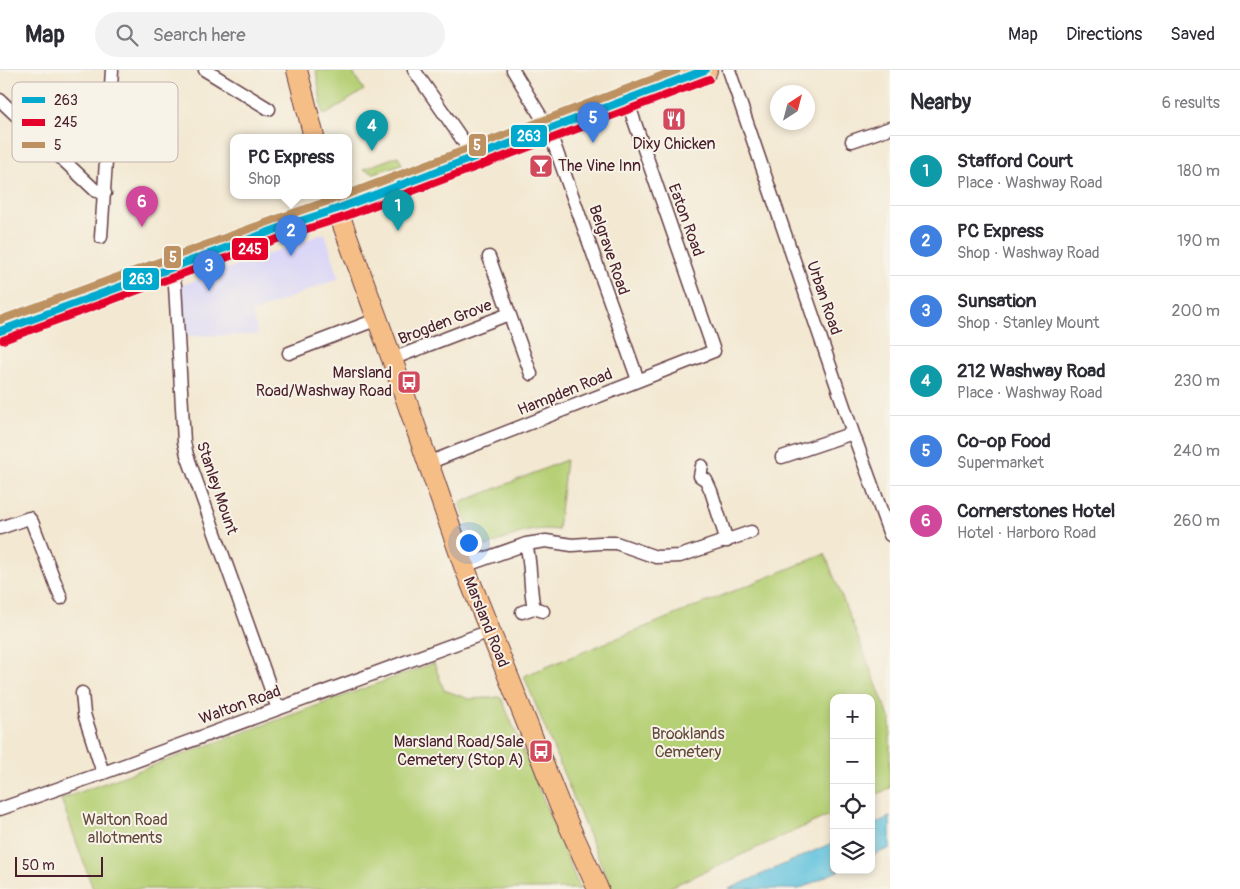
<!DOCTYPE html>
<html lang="en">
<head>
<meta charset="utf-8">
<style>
	:root { --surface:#fff; --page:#f2f2f3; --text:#2b2b33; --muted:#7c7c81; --line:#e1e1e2; --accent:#d1495b }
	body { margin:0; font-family:Pangolin,sans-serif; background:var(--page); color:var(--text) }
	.controls { position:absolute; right:15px; bottom:15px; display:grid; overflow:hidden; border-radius:10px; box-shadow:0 2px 8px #0003 }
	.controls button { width:45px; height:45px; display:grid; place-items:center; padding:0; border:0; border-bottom:1px solid var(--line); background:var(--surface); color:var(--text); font:25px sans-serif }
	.compass { position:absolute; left:770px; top:15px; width:45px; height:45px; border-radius:50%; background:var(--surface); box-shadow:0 2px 8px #0003; rotate:36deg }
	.scale { position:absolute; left:15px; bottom:12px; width:88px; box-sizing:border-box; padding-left:5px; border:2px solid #4a1f2b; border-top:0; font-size:14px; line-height:18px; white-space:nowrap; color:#4a1f2b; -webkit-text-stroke:4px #f7f3e8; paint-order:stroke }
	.you { position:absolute; left:468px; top:472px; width:18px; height:18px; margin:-12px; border:4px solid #fff; border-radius:50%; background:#1a73e8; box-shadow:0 0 0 8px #1a73e833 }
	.badge { display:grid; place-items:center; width:32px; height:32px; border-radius:50%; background:var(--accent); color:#fff; font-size:16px; font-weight:700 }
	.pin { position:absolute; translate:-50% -41px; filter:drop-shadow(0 1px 2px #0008) }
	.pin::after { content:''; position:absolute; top:26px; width:18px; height:15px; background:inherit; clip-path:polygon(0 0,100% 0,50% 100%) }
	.popup { position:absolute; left:230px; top:64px; width:122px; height:65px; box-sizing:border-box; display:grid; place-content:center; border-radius:10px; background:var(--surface); filter:drop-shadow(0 1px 4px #0005); font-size:16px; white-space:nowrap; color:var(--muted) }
	.popup b { font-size:19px; color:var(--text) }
	.popup::after { content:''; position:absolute; left:50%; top:100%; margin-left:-10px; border:10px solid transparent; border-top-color:var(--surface) }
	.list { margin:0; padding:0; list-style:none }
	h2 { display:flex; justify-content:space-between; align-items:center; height:65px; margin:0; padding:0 20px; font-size:21px }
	h2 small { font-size:16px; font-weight:400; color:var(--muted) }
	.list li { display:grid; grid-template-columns:32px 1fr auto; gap:15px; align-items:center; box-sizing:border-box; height:70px; padding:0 20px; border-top:1px solid var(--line) }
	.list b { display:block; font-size:19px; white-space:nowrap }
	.list p { margin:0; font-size:16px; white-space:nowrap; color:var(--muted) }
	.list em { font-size:16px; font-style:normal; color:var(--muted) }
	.icon { flex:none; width:28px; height:28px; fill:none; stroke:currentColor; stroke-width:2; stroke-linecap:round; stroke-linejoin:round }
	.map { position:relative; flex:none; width:890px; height:819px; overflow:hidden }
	header { display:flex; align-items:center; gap:30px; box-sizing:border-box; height:70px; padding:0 25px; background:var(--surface); border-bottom:1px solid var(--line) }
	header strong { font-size:24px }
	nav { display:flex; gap:28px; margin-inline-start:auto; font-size:18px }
	.search { width:350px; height:45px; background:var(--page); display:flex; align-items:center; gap:12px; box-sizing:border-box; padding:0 18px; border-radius:28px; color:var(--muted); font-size:19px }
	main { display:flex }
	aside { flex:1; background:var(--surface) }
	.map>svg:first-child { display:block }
	.built { fill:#dad6f7 }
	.green { fill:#b6d076; stroke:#807850 }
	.water { fill:#60c2de; stroke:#557084 }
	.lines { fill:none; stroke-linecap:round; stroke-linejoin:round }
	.street-casing { stroke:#633d44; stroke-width:15 }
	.primary-casing { stroke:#633d44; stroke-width:22 }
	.highway-casing { stroke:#633d44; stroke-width:26 }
	.street { stroke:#fff; stroke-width:12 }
	.primary { stroke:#f6be87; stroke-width:20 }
	.highway { stroke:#f6be87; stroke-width:24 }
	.bus-1-casing { stroke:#f7f3e8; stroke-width:11 }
	.bus-2-casing { stroke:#f7f3e8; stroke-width:11 }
	.bus-3-casing { stroke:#f7f3e8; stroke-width:11 }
	.bus-1 { stroke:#00a9ce; stroke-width:8 }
	.bus-2 { stroke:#e4002b; stroke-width:8 }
	.bus-3 { stroke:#bd9161; stroke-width:8 }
	.labels { text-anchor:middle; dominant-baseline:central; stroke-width:4; stroke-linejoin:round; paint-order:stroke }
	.poi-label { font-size:16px; fill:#4a1f2b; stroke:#f7f3e8; text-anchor:end }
	.street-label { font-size:16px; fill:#4a1f2b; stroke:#f7f3e8 }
	.park-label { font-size:16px; fill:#654b3e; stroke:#f7f3e8 }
	.key { fill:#f7f3e8; stroke:#c3b3af; stroke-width:1 }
	.key-label { font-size:14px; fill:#4a1f2b }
	.line-badge { stroke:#f7f3e8; stroke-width:2 }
	.badge-label { font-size:14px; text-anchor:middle; font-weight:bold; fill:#fff }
</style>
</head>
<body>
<header>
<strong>Map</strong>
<div class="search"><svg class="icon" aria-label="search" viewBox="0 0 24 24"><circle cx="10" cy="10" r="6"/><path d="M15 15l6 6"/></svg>Search here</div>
<nav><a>Map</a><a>Directions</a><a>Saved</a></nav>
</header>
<main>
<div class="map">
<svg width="890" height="819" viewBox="0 0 890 819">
	<rect width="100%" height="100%" fill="#f7f3e8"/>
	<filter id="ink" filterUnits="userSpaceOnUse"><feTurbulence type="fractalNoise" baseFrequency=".02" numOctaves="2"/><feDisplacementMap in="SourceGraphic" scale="10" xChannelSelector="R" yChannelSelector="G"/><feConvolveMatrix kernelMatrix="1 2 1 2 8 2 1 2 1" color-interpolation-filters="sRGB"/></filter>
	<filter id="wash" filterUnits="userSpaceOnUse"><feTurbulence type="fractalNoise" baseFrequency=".0096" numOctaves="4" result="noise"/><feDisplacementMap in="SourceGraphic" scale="20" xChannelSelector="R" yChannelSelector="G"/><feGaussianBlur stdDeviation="1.12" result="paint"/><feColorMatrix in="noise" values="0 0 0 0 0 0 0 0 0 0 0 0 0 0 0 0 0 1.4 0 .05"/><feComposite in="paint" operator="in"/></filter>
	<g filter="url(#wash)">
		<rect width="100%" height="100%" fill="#f3e8d1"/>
		<!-- built -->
		<path class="built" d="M325,163L339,208L252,243L258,265L182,266L175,218Z"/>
		<!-- green -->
		<path class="green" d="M316,0H351L364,20L327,44H323Z
			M398,86L402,94L374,103L363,99Z
			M566,390L558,460C530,456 513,466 487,476C469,470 466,449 460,433Z
			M825,484L890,649V718L871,727V628H834V743L666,819H612L584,754L524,606Z
			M434,593L444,620L469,629L501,627L580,819H93L61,729Z"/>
		<!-- water -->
		<path class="water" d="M890,747V778L871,786V755Z
			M834,772V800H840L799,819H729Z"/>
	</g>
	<g filter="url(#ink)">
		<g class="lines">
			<!-- street casing -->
			<g class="street-casing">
				<path id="street" d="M205,0L269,39
					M414,0L464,72L470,89
					M513,0L549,60L638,310
					M729,0L853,363L890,465
					M0,30L96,121L105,123
					M852,71L890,58
					M101,167L112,0
					M489,187L531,304
					M171,199L175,215L184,372L187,385L278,639
					M289,283L378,249
					M392,289L509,244
					M782,387L853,363
					M428,393L714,281L627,30
					M702,396L700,406L706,410L711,421L727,471
					M0,458L29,448L32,452L61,528
					M526,474C532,496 529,517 534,538
					M464,496L526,474L546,471L572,475L600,473H616L656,487L680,486L751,462
					M522,542L534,538L543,541
					M82,623L84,644L103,703
					M0,739L103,703L490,561"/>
			</g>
			<!-- primary casing -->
			<g class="primary-casing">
				<path id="primary" d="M297,0L314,67
					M332,125L392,289L464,496L560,736L598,819"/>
			</g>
			<!-- highway casing -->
			<g class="highway-casing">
				<path id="highway" d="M0,261L285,156L337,139L705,0"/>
			</g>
			<!-- street -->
			<use href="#street" class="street"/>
			<!-- primary -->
			<use href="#primary" class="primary"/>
			<!-- highway -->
			<use href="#highway" class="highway"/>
			<!-- bus-1 casing -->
			<g class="bus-1-casing">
				<path id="bus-1" d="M0,261L285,156L337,139L705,0"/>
			</g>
			<!-- bus-2 casing -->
			<g class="bus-2-casing">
				<path id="bus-2" d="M3,270L288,165L341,148L709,9"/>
			</g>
			<!-- bus-3 casing -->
			<g class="bus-3-casing">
				<path id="bus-3" d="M348,124L677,0
					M0,250L282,147L346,125"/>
			</g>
			<!-- bus-1 -->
			<use href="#bus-1" class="bus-1"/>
			<!-- bus-2 -->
			<use href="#bus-2" class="bus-2"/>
			<!-- bus-3 -->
			<use href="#bus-3" class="bus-3"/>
		</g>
	</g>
	<!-- icons -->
	<defs>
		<g id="restaurant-square" transform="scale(1.25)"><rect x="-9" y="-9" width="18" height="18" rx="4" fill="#d1495b" stroke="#f7f3e8"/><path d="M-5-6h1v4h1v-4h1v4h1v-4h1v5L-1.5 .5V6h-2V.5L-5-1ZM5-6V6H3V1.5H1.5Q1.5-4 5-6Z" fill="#fff"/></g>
		<g id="bar-square" transform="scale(1.25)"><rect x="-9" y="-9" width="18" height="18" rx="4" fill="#d1495b" stroke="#f7f3e8"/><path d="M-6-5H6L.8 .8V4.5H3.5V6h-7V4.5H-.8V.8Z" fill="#fff"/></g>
		<g id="bus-square" transform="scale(1.25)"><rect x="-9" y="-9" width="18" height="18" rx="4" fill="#d1495b" stroke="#f7f3e8"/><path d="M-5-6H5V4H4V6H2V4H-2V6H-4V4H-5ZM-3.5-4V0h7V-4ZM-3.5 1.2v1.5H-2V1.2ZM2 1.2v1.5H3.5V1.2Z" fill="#fff"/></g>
	</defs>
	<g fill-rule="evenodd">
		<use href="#restaurant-square" x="674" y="49"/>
		<use href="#bar-square" x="541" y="96"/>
		<use href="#bus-square" x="409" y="312"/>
		<use href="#bus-square" x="541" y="681"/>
	</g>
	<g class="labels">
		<!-- poi labels -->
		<g class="poi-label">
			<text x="674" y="74" text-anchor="middle">Dixy Chicken</text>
			<text x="558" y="96" text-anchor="start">The Vine Inn</text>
			<text x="392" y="303">Marsland<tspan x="392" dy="18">Road/Washway Road</tspan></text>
			<text x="524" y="672">Marsland Road/Sale<tspan x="524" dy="18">Cemetery (Stop A)</tspan></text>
		</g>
		<!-- street labels -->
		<g class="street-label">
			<text transform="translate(686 150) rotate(70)">Eaton Road</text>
			<text transform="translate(609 180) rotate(71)">Belgrave Road</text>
			<text transform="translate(824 228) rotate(71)">Urban Road</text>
			<text transform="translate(445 252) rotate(-21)">Brogden Grove</text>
			<text transform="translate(565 322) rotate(-22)">Hampden Road</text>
			<text transform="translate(217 418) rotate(71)">Stanley Mount</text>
			<text transform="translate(486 552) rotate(68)">Marsland Road</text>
			<text transform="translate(240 635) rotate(-20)">Walton Road</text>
		</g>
		<!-- park labels -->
		<g class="park-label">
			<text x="688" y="664">Brooklands<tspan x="688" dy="18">Cemetery</tspan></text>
			<text x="125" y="750">Walton Road<tspan x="125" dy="18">allotments</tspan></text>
		</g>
	</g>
	<!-- legend -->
	<rect x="12" y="12" width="166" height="80" rx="8" class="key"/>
	<rect x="22" y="27" width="23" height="6" fill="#00a9ce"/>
	<rect x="22" y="49" width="23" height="7" fill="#e4002b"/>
	<rect x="22" y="72" width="23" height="6" fill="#bd9161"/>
	<g class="key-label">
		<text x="54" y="35">263</text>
		<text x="54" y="57">245</text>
		<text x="54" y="80">5</text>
	</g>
	<g class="line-badge">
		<rect x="510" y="54" width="38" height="24" rx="5" fill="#00a9ce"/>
		<rect x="468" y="63" width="19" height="24" rx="5" fill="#bd9161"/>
		<rect x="231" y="167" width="38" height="24" rx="5" fill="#e4002b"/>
		<rect x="163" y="175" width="19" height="24" rx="5" fill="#bd9161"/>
		<rect x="122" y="197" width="38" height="24" rx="5" fill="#00a9ce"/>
	</g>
	<g class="badge-label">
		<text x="529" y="71">263</text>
		<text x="477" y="80">5</text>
		<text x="250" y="184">245</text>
		<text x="173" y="192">5</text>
		<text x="141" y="214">263</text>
	</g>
</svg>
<div class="controls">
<button>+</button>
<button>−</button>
<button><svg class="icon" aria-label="locate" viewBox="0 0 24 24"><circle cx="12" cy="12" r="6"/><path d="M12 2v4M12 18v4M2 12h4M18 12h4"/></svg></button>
<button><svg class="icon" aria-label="layers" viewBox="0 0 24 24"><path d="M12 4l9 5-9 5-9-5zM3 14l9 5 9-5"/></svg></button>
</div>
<svg class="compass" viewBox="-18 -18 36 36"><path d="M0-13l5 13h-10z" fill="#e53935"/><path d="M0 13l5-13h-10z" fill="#7c7c81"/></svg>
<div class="scale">50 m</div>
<div class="you"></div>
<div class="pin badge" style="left:398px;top:161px;background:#0f9aa8">1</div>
<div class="pin badge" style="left:291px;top:186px;background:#3f7fe0">2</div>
<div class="popup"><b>PC Express</b>Shop</div>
<div class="pin badge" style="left:209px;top:221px;background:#3f7fe0">3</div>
<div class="pin badge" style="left:372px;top:81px;background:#0f9aa8">4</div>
<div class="pin badge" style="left:593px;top:73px;background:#3f7fe0">5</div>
<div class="pin badge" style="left:142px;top:157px;background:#d1479c">6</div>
</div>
<aside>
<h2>Nearby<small>6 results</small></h2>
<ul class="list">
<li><span class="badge" style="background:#0f9aa8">1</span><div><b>Stafford Court</b><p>Place · Washway Road</p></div><em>180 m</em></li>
<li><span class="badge" style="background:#3f7fe0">2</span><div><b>PC Express</b><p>Shop · Washway Road</p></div><em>190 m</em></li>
<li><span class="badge" style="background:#3f7fe0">3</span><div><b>Sunsation</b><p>Shop · Stanley Mount</p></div><em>200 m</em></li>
<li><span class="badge" style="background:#0f9aa8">4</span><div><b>212 Washway Road</b><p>Place · Washway Road</p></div><em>230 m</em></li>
<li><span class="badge" style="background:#3f7fe0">5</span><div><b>Co-op Food</b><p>Supermarket</p></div><em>240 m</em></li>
<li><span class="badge" style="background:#d1479c">6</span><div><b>Cornerstones Hotel</b><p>Hotel · Harboro Road</p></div><em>260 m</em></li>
</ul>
</aside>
</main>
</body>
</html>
